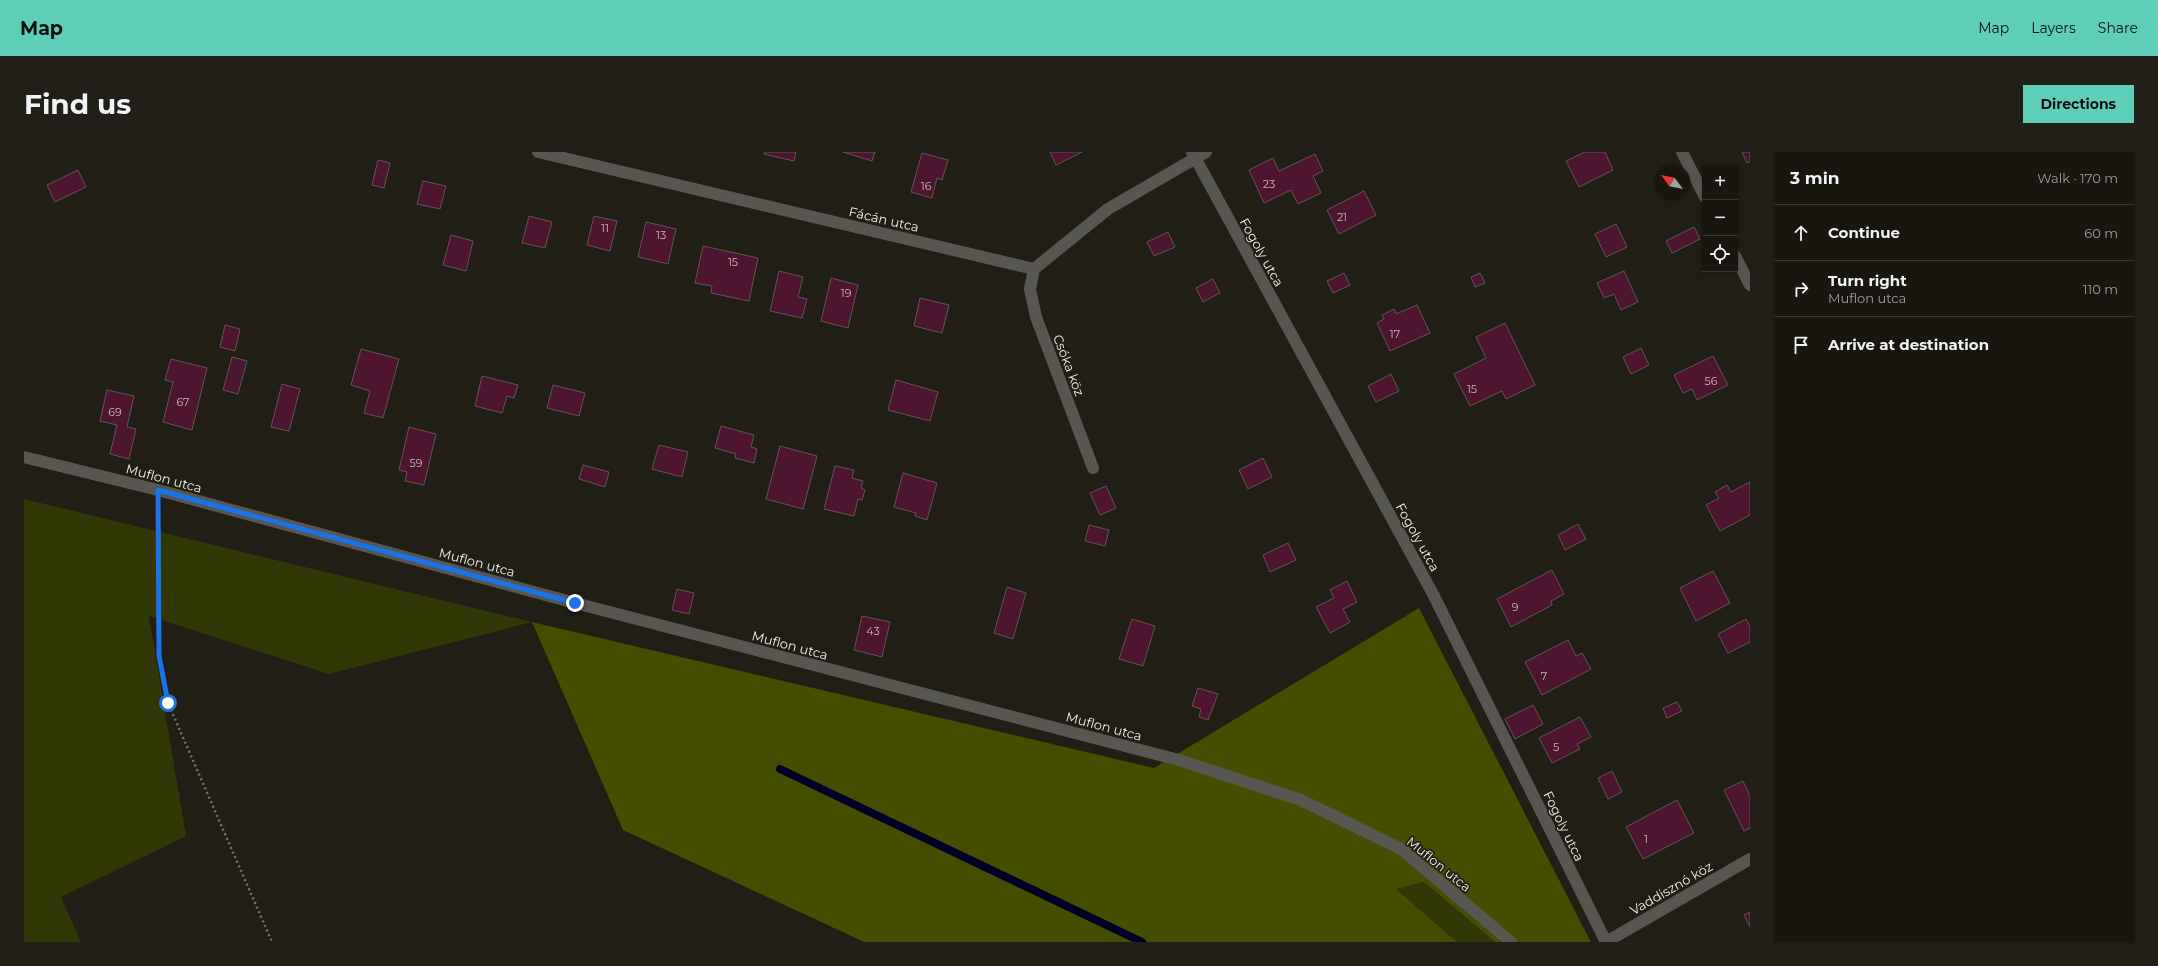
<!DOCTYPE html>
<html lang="en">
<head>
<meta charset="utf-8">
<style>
	:root { --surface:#191610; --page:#221f19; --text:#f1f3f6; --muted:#9f9f9f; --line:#373530; --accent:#5eceb8 }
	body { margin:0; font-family:Montserrat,sans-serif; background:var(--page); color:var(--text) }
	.controls { position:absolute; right:12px; top:12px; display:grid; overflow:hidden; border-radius:0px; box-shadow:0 1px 3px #0004 }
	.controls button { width:36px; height:36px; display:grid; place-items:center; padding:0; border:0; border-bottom:1px solid var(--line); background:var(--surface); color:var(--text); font:20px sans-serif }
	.compass { position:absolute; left:1630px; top:12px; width:36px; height:36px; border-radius:50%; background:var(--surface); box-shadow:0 1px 3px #0004; rotate:302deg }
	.stop { position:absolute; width:12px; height:12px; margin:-9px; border:3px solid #1a73e8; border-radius:50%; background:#fff }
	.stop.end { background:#1a73e8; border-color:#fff; box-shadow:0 1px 4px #0008 }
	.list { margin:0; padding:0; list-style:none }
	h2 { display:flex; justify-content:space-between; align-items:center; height:52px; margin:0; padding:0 16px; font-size:17px }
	h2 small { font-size:13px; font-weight:400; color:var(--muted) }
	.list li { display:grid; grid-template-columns:26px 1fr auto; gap:12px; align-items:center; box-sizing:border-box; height:56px; padding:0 16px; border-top:1px solid var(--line) }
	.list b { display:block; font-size:15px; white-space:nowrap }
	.list p { margin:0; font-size:13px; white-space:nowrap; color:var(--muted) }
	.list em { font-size:13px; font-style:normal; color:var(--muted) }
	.icon { flex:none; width:22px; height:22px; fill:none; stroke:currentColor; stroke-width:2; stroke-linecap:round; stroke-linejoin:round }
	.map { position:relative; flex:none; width:1726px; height:790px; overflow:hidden; border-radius:0px }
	header { display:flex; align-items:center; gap:24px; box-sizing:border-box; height:56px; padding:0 20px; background:var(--accent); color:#111 }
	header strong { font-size:19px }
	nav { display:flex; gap:22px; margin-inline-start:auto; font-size:14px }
	.intro { display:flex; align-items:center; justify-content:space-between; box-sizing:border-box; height:96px; padding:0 24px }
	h1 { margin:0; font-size:28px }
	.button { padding:10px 18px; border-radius:0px; background:var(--accent); color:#111; font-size:14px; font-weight:700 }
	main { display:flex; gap:24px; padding:0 24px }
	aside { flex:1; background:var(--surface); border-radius:0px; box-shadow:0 1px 3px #0004 }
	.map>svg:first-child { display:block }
	.green { fill:#313805 }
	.forest { fill:#444d00 }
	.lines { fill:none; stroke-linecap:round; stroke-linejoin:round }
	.stream { stroke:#000027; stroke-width:8 }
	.building { fill:#4e1531; stroke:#605559 }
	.path { stroke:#75736b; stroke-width:2.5; stroke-dasharray:2 3; stroke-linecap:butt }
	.minor { stroke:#585651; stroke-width:12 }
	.route { stroke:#1a73e8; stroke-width:5 }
	.labels { text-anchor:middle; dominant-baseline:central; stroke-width:3.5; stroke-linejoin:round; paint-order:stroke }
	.number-label { font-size:11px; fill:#c8b8ba }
	.street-label { font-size:13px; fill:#f0eee8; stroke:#211e15 }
</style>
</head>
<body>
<header>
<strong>Map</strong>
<nav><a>Map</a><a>Layers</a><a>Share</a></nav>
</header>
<div class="intro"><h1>Find us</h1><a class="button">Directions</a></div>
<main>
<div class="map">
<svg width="1726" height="790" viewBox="0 0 1726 790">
	<rect width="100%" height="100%" fill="#211e15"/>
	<!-- green -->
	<path class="green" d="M0,347L508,470L305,522L125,464L162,684L37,745L57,790H0Z
		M1400,730L1471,790H1433L1371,737Z"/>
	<!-- forest -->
	<path class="forest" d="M1395,456L1567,790H1471L1400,730L1372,737L1433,790H840L599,678L508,470L1130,616Z"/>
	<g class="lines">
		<!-- stream -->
		<path class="stream" d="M756,617L1118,790"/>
	</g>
	<!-- building -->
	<path class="building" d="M741,0H772L770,9L740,2Z
		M819,0H851L848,9Z
		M1026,0H1058L1032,13Z
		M1561,0H1581L1589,18L1555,35L1542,9Z
		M1718,0H1726V9L1723,11Z
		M898,1L924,8L918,28L913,26L908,46L887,40Z
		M1291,2L1299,19L1289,24L1297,41L1274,52L1267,38L1240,51L1225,18L1249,6L1255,19Z
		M354,8L366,11L360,36L348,33Z
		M54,18L62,35L31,50L23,33Z
		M399,29L422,34L416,57L393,52Z
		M1340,39L1352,63L1315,82L1303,58Z
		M505,64L528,70L521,96L498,91Z
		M570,64L593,69L586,99L563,93Z
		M622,70L652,77L644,112L614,105Z
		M1592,72L1603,95L1582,105L1571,82Z
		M1670,75L1676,87L1648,101L1642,89Z
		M1144,80L1151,95L1130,104L1123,90Z
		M427,83L449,89L442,119L419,113Z
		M679,94L734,106L725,149L687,141L688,134L671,131Z
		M755,119L779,125L774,145L783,147L778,166L746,159Z
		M1600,119L1614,150L1597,158L1590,142L1580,146L1573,131Z
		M1320,121L1326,133L1309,141L1303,129Z
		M1456,121L1461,131L1451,135L1447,125Z
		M807,126L834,133L824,176L797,169Z
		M1189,127L1196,141L1179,150L1172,136Z
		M896,146L925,153L918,181L890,174Z
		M1393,153L1406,181L1366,199L1353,171L1360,167L1358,163L1370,157L1372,162Z
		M1481,171L1511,233L1482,247L1478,239L1446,254L1430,222L1462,206L1452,185Z
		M201,173L216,177L211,199L196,195Z
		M1617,196L1625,213L1607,222L1599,205Z
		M337,197L375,207L359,266L340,261L346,239L327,233Z
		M1689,204L1704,233L1673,248L1668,237L1659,241L1650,223Z
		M208,205L223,209L214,242L199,238Z
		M147,207L183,216L168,278L139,270L149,230L141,228Z
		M1367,222L1375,239L1352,250L1344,234Z
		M458,224L494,233L490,246L483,244L478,261L451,254Z
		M872,228L914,240L906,269L864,258Z
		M258,232L276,237L265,279L247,275Z
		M529,233L561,241L555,264L523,256Z
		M83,238L110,244L103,275L112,277L105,307L86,302L93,273L76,269Z
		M697,274L730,283L727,295L733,297L730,311L711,306L712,302L691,296Z
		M385,275L412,282L400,333L381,329L383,320L375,318Z
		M635,293L664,300L658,325L628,317Z
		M756,294L793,304L779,357L742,347Z
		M1239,306L1248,325L1224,337L1215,318Z
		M559,313L585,320L581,335L555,327Z
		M811,314L830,318L828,326L839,329L837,336L841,338L838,348L834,347L830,364L800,357Z
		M879,321L913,331L903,368L891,364L892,361L870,355Z
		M1726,330V363L1696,379L1682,353L1695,346L1691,340L1703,333L1707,340Z
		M1082,334L1092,356L1076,363L1066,341Z
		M1554,372L1562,387L1541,398L1534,383Z
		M1065,373L1085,378L1081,394L1061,389Z
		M1264,391L1272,408L1246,420L1239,403Z
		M1528,418L1540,442L1527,449L1528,453L1487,475L1473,447Z
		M1689,419L1706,451L1672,469L1656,436Z
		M1323,429L1333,450L1319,457L1326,470L1306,481L1292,455L1310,446L1306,438Z
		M983,435L1002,441L989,487L970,481Z
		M653,437L670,441L665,462L648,458Z
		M838,464L866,470L858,505L830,498Z
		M1108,467L1131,474L1119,514L1095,507Z
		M1722,467L1726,475V490L1704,501L1694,482Z
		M1544,488L1552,504L1558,501L1567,517L1518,543L1501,510Z
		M1174,536L1194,542L1184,568L1175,565L1177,557L1168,554Z
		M1653,550L1658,559L1643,566L1639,556Z
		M1509,553L1519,572L1491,587L1481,567Z
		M1556,565L1567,585L1553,592L1556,597L1528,611L1515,586Z
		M1588,619L1598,640L1584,647L1574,626Z
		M1719,629L1726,644V676L1720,679L1700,638Z
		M1653,648L1670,681L1619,707L1602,675Z
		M1726,760V775L1720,763Z"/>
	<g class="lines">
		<!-- path -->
		<path class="path" d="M134,359L135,504L144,551L248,790"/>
		<!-- minor -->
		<path class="minor" d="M514,0L1010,117L1084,57L1182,0
			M1168,0L1409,442L1582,790
			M1658,0L1681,45
			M1711,104L1726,133
			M1010,117L1006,137L1012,165L1069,316
			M0,305L134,338L551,451L1155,608L1277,648L1377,697L1487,790
			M1582,790L1726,707"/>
	</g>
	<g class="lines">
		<!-- route -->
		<path class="route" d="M144,551L135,504L134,338L551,451"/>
	</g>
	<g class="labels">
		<!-- number labels -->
		<g class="number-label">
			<text x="1245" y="32">23</text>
			<text x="902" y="34">16</text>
			<text x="1318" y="65">21</text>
			<text x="581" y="76">11</text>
			<text x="637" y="83">13</text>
			<text x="709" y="110">15</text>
			<text x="822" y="141">19</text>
			<text x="1371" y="182">17</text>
			<text x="1687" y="229">56</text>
			<text x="1448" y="237">15</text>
			<text x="159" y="250">67</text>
			<text x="91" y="260">69</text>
			<text x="392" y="311">59</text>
			<text x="1491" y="455">9</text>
			<text x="849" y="479">43</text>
			<text x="1520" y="524">7</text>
			<text x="1532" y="595">5</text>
			<text x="1622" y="687">1</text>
		</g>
		<!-- street labels -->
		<g class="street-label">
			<text transform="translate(860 67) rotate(13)">Fácán utca</text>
			<text transform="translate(1238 100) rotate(61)">Fogoly utca</text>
			<text transform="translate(1045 213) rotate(69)">Csóka köz</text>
			<text transform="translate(140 326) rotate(15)">Muflon utca</text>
			<text transform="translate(1394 385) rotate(61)">Fogoly utca</text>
			<text transform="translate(453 410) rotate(15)">Muflon utca</text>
			<text transform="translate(766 493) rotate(15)">Muflon utca</text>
			<text transform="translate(1080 574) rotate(15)">Muflon utca</text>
			<text transform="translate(1540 674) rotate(64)">Fogoly utca</text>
			<text transform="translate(1415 712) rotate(39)">Muflon utca</text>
			<text transform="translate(1647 736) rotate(-30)">Vaddisznó köz</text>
		</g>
	</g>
</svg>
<div class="controls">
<button>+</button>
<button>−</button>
<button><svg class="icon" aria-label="locate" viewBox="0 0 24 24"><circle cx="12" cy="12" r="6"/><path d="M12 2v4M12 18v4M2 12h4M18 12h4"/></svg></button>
</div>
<svg class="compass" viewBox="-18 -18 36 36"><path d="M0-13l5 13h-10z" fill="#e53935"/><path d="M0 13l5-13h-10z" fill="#9f9f9f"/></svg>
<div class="stop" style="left:144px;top:551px"></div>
<div class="stop end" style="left:551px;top:451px"></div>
</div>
<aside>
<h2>3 min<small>Walk · 170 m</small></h2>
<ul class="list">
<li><svg class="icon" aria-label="ahead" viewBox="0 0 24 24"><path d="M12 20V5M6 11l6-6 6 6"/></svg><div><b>Continue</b></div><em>60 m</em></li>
<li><svg class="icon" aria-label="right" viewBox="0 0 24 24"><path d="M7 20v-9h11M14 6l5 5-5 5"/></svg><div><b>Turn right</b><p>Muflon utca</p></div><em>110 m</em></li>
<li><svg class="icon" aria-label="arrive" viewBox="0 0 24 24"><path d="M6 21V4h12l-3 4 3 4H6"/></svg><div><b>Arrive at destination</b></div></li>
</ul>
</aside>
</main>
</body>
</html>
